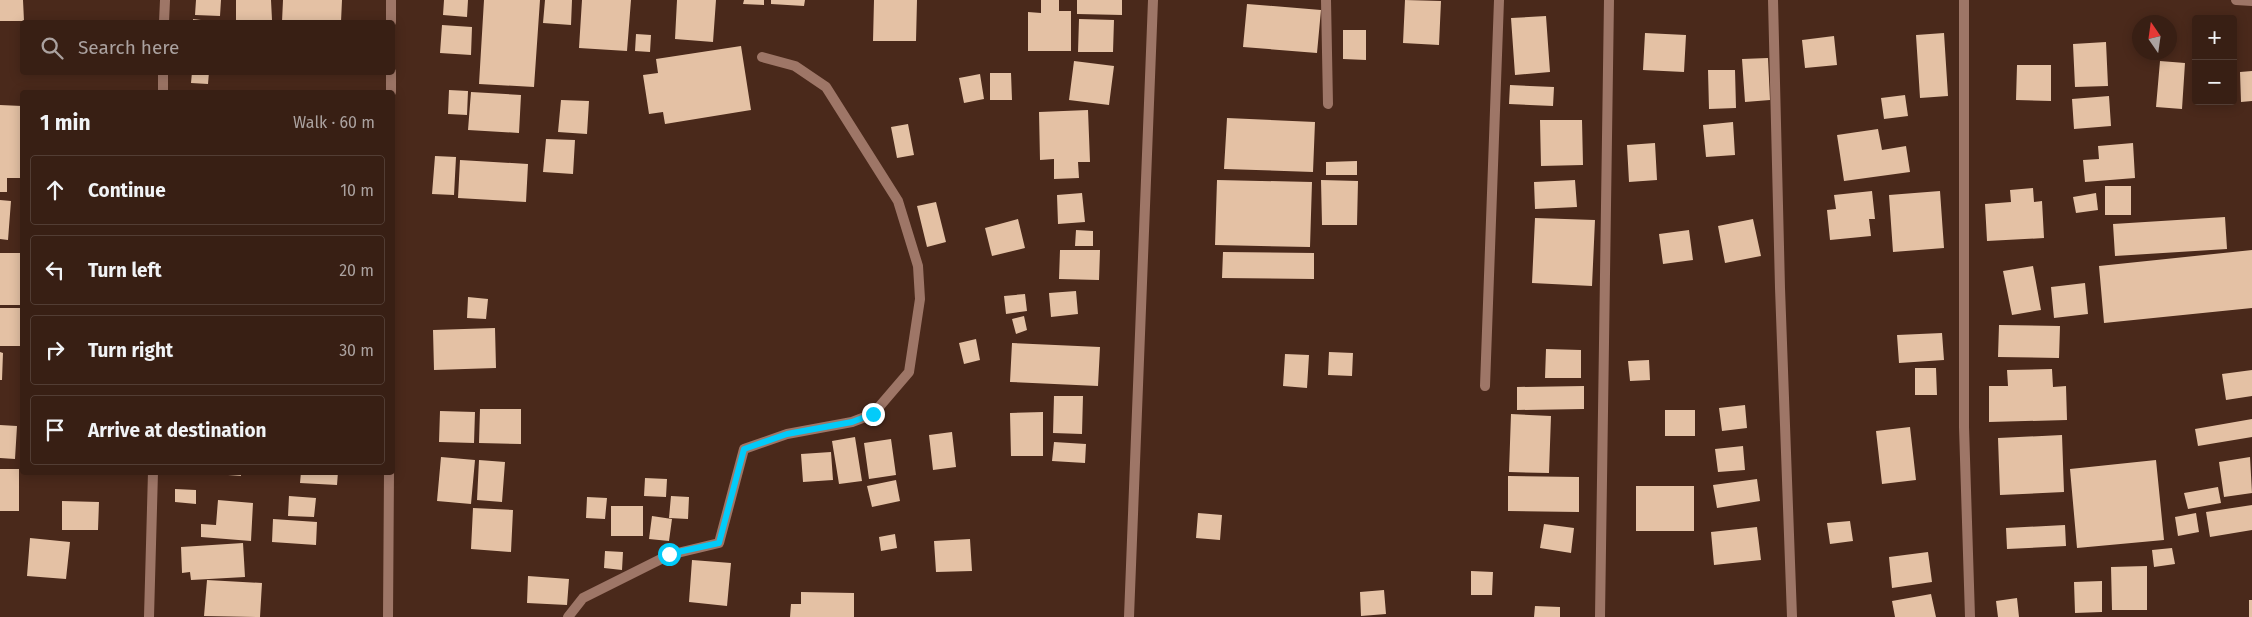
<!DOCTYPE html>
<html lang="en">
<head>
<meta charset="utf-8">
<style>
	:root { --surface:#381f14; --page:#432c22; --text:#f1f3f6; --muted:#aba2a0; --line:#523d34 }
	body { margin:0; font-family:"Fira Sans",sans-serif; background:var(--page); color:var(--text) }
	.controls { position:absolute; right:15px; top:15px; display:grid; overflow:hidden; border-radius:5px; box-shadow:0 2px 12px #0003 }
	.controls button { width:45px; height:45px; display:grid; place-items:center; padding:0; border:0; border-bottom:1px solid var(--line); background:var(--surface); color:var(--text); font:25px sans-serif }
	.compass { position:absolute; left:2132px; top:15px; width:45px; height:45px; border-radius:50%; background:var(--surface); box-shadow:0 2px 12px #0003; rotate:347deg }
	.stop { position:absolute; width:15px; height:15px; margin:-11px; border:4px solid #03cbf9; border-radius:50%; background:#fff }
	.stop.end { background:#03cbf9; border-color:#fff; box-shadow:0 1px 5px #0008 }
	.list { margin:0; padding:0; list-style:none }
	h2 { display:flex; justify-content:space-between; align-items:center; height:65px; margin:0; padding:0 20px; font-size:21px }
	h2 small { font-size:16px; font-weight:400; color:var(--muted) }
	.list li { display:grid; grid-template-columns:32px 1fr auto; gap:15px; align-items:center; box-sizing:border-box; height:70px; margin:0 10px 10px; padding:0 10px; border:1px solid var(--line); border-radius:5px }
	.list b { display:block; font-size:19px; white-space:nowrap }
	.list em { font-size:16px; font-style:normal; color:var(--muted) }
	.icon { flex:none; width:28px; height:28px; fill:none; stroke:currentColor; stroke-width:2; stroke-linecap:round; stroke-linejoin:round }
	.map { position:relative; flex:none; width:2252px; height:617px; overflow:hidden }
	.search { position:absolute; background:var(--surface); box-shadow:0 2px 12px #0003; left:20px; top:20px; width:375px; height:55px; display:flex; align-items:center; gap:12px; box-sizing:border-box; padding:0 18px; border-radius:5px; color:var(--muted); font-size:19px }
	.panel { position:absolute; background:var(--surface); box-shadow:0 2px 12px #0003; left:20px; top:90px; width:375px; height:385px; border-radius:5px }
	.map>svg:first-child { display:block }
	.building { fill:#e4c1a4 }
	.lines { fill:none; stroke-linecap:round; stroke-linejoin:round }
	.service { stroke:#9e7667; stroke-width:10 }
	.minor { stroke:#9e7667; stroke-width:10 }
	.route { stroke:#03cbf9; stroke-width:6 }
</style>
</head>
<body>
<div class="map">
<svg width="2252" height="617" viewBox="0 0 2252 617">
	<rect width="100%" height="100%" fill="#4a291b"/>
	<!-- building -->
	<path class="building" d="M0,0H23L24,21H0Z
		M196,0H221L220,16L195,15Z
		M236,0H271L272,20L236,21Z
		M283,0H342L341,22H282Z
		M444,0H468L467,17L443,15Z
		M484,0H540L534,87L479,84Z
		M545,0H572L571,25L543,23Z
		M582,0H631L627,51L579,48Z
		M677,0H716L713,42L675,39Z
		M744,0H764V5L743,4Z
		M771,0H805L804,6L771,4Z
		M874,0H917L916,41H873Z
		M1041,0H1059V11H1071V51H1028V12L1041,13Z
		M1077,0H1122V15L1077,14Z
		M1405,0L1441,1L1439,45L1403,43Z
		M1247,4L1321,10L1317,53L1243,47Z
		M1546,16L1550,72L1515,75L1511,18Z
		M193,19L209,21V22H193Z
		M1079,19L1114,20L1113,52H1078Z
		M442,25L472,27L471,55L440,53Z
		M1343,30H1366V60L1343,59Z
		M1645,33L1686,35L1684,72L1643,70Z
		M1944,33L1948,96L1920,98L1916,35Z
		M636,34L651,35L650,52L635,51Z
		M1834,36L1837,65L1805,68L1802,40Z
		M2106,42L2108,86L2075,87L2073,44Z
		M741,46L751,110L665,124L663,112L649,114L643,75L658,73L656,59Z
		M1768,58L1770,100L1745,102L1742,59Z
		M1074,61L1114,66L1109,105L1069,100Z
		M2160,61L2185,63L2182,109L2156,107Z
		M2017,65H2051V101L2016,100Z
		M1708,70H1735L1736,108L1709,109Z
		M2252,71V101L2241,102L2240,72Z
		M192,72H209L208,84L191,83Z
		M990,73H1011L1012,100H990Z
		M980,74L984,99L964,103L959,78Z
		M1510,85L1554,87L1553,106L1509,104Z
		M449,90L468,91L467,115L448,114Z
		M471,92L521,95L519,133L468,130Z
		M1905,95L1908,116L1884,119L1881,98Z
		M2109,96L2111,126L2074,129L2072,99Z
		M561,100L589,101L587,134L558,132Z
		M0,105L22,106V178H7V192H0Z
		M1088,110L1090,162H1078L1079,178L1054,179V159L1040,160L1039,112Z
		M1227,118L1315,122L1313,172L1224,169Z
		M1540,120H1582L1583,165L1541,166Z
		M1733,122L1735,155L1706,157L1703,125Z
		M908,124L914,155L897,158L891,127Z
		M1878,129L1882,150L1906,146L1910,172L1844,181L1837,135Z
		M546,139L575,140L573,174L543,172Z
		M1655,143L1657,180L1629,182L1627,145Z
		M2133,143L2135,178L2085,182L2083,160L2099,159L2098,146Z
		M435,156L456,157L454,195L432,194Z
		M460,160L528,164L526,202L458,198Z
		M1357,161V175H1326V162Z
		M1217,180L1312,182L1310,247L1215,245Z
		M1321,180L1358,181L1357,225H1322Z
		M1575,180L1577,207L1535,209L1534,182Z
		M2105,186H2131V215H2105Z
		M2033,188L2034,202L2042,201L2044,238L1987,241L1985,204L2011,202L2010,190Z
		M1872,191L1875,219H1869L1871,236L1830,240L1827,210L1836,209L1834,195Z
		M1940,191L1944,248L1893,252L1889,195Z
		M1082,193L1085,222L1058,224L1057,195Z
		M2096,193L2098,210L2076,213L2073,197Z
		M0,200L11,201L8,240L0,239Z
		M936,202L946,242L927,247L917,206Z
		M2225,217L2227,249L2115,256L2113,224Z
		M1535,218L1595,220L1592,286L1532,283Z
		M1018,219L1025,248L992,256L985,228Z
		M1753,219L1761,256L1725,263L1718,226Z
		M1076,230L1093,231V246H1075Z
		M1689,230L1693,260L1663,264L1659,234Z
		M1060,250H1100L1099,280L1059,279Z
		M2252,250V308L2104,323L2099,266Z
		M1223,252L1314,253V279L1222,278Z
		M0,253H22V305H0Z
		M2033,266L2041,310L2012,315L2003,271Z
		M2085,283L2088,314L2054,318L2051,287Z
		M1076,291L1078,314L1051,317L1049,293Z
		M1025,294L1027,311L1006,314L1004,296Z
		M468,297L488,299L486,319L467,318Z
		M0,308H22V346H0Z
		M1024,316L1027,330L1016,334L1012,319Z
		M1999,325L2060,326L2059,358L1998,357Z
		M495,328L496,368L434,370L433,330Z
		M1942,333L1944,360L1899,363L1897,335Z
		M976,339L980,360L964,364L959,343Z
		M1012,343L1100,347L1098,386L1010,382Z
		M1546,349L1581,350V378H1545Z
		M0,352L3,353L2,380H0Z
		M1329,352L1353,353L1352,376L1328,375Z
		M1285,354L1309,355L1307,388L1283,386Z
		M1649,360L1650,380L1630,381L1628,361Z
		M1915,368H1936L1937,395H1915Z
		M2052,369L2053,387L2066,386L2067,420L1989,422V386H2008L2007,370Z
		M2252,370V396L2226,400L2222,374Z
		M1584,386V409L1517,410V387Z
		M1054,396H1083L1082,434L1053,433Z
		M1745,405L1747,428L1722,431L1719,408Z
		M480,409H521V444L479,443Z
		M1665,410H1695V436H1665Z
		M440,411L475,412L474,443L439,442Z
		M1043,412V456H1011L1010,413Z
		M1511,414L1551,416L1549,473L1509,472Z
		M2252,419V437L2198,446L2195,429Z
		M0,425L17,426L15,459L0,458Z
		M1910,427L1916,480L1882,484L1876,431Z
		M952,432L956,467L933,470L929,435Z
		M2062,435L2064,492L2000,495L1998,438Z
		M855,437L862,481L839,484L832,441Z
		M891,439L896,475L869,479L864,443Z
		M1054,442L1086,444L1085,463L1052,461Z
		M1743,446L1745,470L1718,472L1715,449Z
		M831,452L833,480L803,482L801,454Z
		M441,457L475,460L471,504L437,501Z
		M2250,457L2252,493L2224,497L2219,462Z
		M479,460L505,462L502,502L477,500Z
		M2156,460L2164,540L2077,548L2070,469Z
		M0,469H19V511H0Z
		M215,472H241V476L215,474Z
		M301,472H338L337,485L300,483Z
		M1508,476L1579,477V512L1508,511Z
		M645,478L667,479L666,497L644,496Z
		M1757,479L1760,501L1717,508L1713,485Z
		M896,480L900,501L872,507L867,486Z
		M1636,486H1694V531H1636Z
		M2218,487L2221,503L2188,509L2184,493Z
		M175,489L196,490V504L175,502Z
		M289,496L316,498L314,517L288,516Z
		M671,496L689,497L688,519L669,518Z
		M587,497L607,498L605,519L586,518Z
		M218,500L253,503L251,541L201,537V524L216,525Z
		M62,501L99,502L98,530H62Z
		M2252,505V530L2210,537L2206,512Z
		M611,506H643V536H611Z
		M473,508L513,510L511,552L471,549Z
		M1198,513L1222,515L1220,540L1196,538Z
		M2196,513L2199,532L2178,536L2175,517Z
		M652,516L672,519L669,541L649,539Z
		M273,519L317,522L316,545L272,542Z
		M1850,521L1853,541L1830,544L1827,523Z
		M1544,524L1574,528L1571,553L1540,548Z
		M2065,525L2066,546L2007,549L2006,528Z
		M1757,527L1761,560L1714,565L1711,532Z
		M895,534L897,548L881,551L879,537Z
		M30,538L70,542L66,579L27,576Z
		M970,539L972,571L936,572L934,541Z
		M243,543L245,577L191,580L190,572L182,573L181,547Z
		M2172,548L2175,564L2154,567L2152,550Z
		M605,551L623,552L622,570L604,568Z
		M1928,552L1932,582L1892,588L1889,557Z
		M692,560L731,563L727,606L689,602Z
		M2147,566V610H2112L2111,567Z
		M1471,571L1493,572L1492,595H1471Z
		M528,576L569,579L567,605L527,603Z
		M207,580L262,583L260,617L204,616Z
		M2102,581V612L2075,613L2074,582Z
		M1384,590L1386,614L1361,616L1360,592Z
		M801,592L854,593V617H790L791,604H801Z
		M1931,594L1936,617H1895L1892,601Z
		M2017,598L2019,617H1998L1996,601Z
		M2249,600H2252V617H2249Z
		M1535,606L1560,607V617H1534Z"/>
	<g class="lines">
		<!-- service -->
		<path class="service" d="M1326,0L1328,104"/>
		<!-- minor -->
		<path class="minor" d="M1773,0L1780,288L1792,617
			M1964,0V427L1970,617
			M2236,0L2252,1
			M164,22L165,0
			M391,22V0
			M163,92V72
			M391,92V72
			M1485,386L1499,0
			M149,617L153,472
			M388,617L389,472
			M568,617L583,598L669,555L719,543L744,449L787,434L852,422L873,414L909,372L920,299L918,266L898,201L826,87L795,66L762,57
			M1129,617L1153,0
			M1600,617L1609,0"/>
	</g>
	<g class="lines">
		<!-- route -->
		<path class="route" d="M669,554L719,543L744,449L787,434L852,422L873,414"/>
	</g>
</svg>
<div class="controls">
<button>+</button>
<button>−</button>
</div>
<svg class="compass" viewBox="-18 -18 36 36"><path d="M0-13l5 13h-10z" fill="#e53935"/><path d="M0 13l5-13h-10z" fill="#aba2a0"/></svg>
<div class="stop" style="left:669px;top:554px"></div>
<div class="stop end" style="left:873px;top:414px"></div>
<div class="search"><svg class="icon" aria-label="search" viewBox="0 0 24 24"><circle cx="10" cy="10" r="6"/><path d="M15 15l6 6"/></svg>Search here</div>
<section class="panel">
<h2>1 min<small>Walk · 60 m</small></h2>
<ul class="list">
<li><svg class="icon" aria-label="ahead" viewBox="0 0 24 24"><path d="M12 20V5M6 11l6-6 6 6"/></svg><div><b>Continue</b></div><em>10 m</em></li>
<li><svg class="icon" aria-label="left" viewBox="0 0 24 24"><path d="M17 20v-9H6M10 6l-5 5 5 5"/></svg><div><b>Turn left</b></div><em>20 m</em></li>
<li><svg class="icon" aria-label="right" viewBox="0 0 24 24"><path d="M7 20v-9h11M14 6l5 5-5 5"/></svg><div><b>Turn right</b></div><em>30 m</em></li>
<li><svg class="icon" aria-label="arrive" viewBox="0 0 24 24"><path d="M6 21V4h12l-3 4 3 4H6"/></svg><div><b>Arrive at destination</b></div></li>
</ul>
</section>
</div>
</body>
</html>
